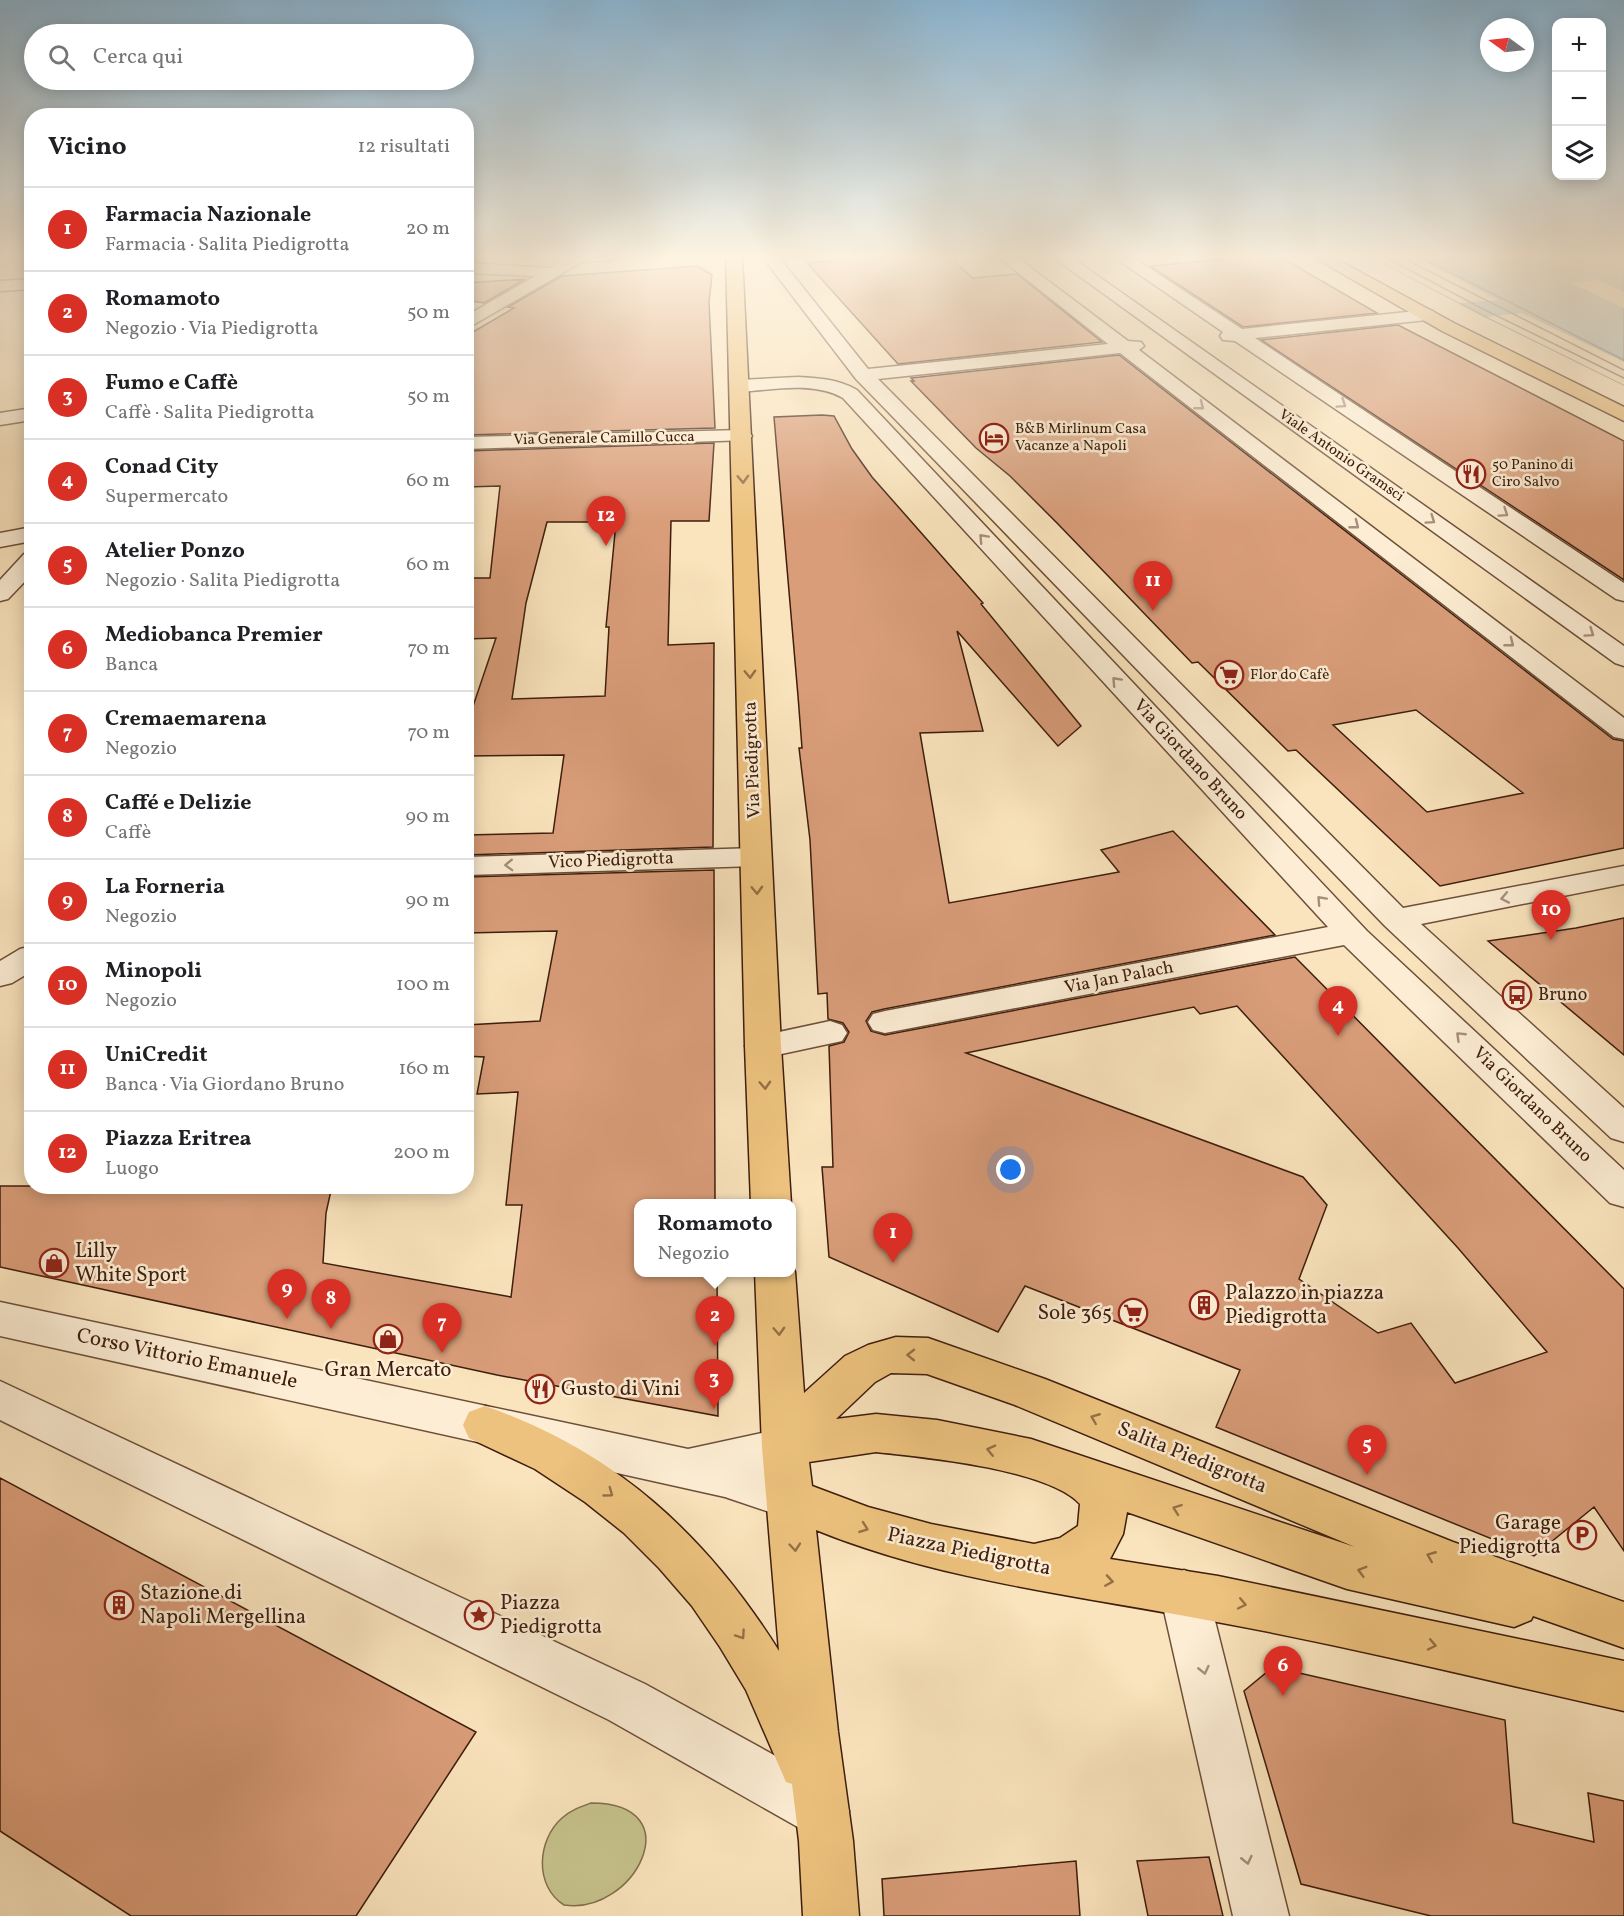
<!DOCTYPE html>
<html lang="it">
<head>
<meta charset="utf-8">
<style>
	:root { --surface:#fff; --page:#f6f6f6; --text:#202124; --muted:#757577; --line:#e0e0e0; --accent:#d93025 }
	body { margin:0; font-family:Vollkorn,serif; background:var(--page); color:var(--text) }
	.controls { position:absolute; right:18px; top:18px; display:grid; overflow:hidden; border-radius:12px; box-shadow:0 3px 15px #0003 }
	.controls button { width:54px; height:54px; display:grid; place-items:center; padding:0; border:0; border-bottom:2px solid var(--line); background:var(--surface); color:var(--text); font:30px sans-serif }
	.compass { position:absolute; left:1480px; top:18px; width:54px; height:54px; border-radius:50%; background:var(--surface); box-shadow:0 3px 15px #0003; rotate:285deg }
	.you { position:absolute; left:1011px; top:1170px; width:21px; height:21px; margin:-15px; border:4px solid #fff; border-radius:50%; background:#1a73e8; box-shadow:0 0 0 9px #1a73e833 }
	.badge { display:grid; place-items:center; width:39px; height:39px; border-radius:50%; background:var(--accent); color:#fff; font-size:20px; font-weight:700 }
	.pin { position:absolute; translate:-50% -50px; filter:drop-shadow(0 2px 3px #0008) }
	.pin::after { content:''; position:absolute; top:32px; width:21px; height:18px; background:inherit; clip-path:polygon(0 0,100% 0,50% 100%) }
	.popup { position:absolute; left:634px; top:1199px; width:162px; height:78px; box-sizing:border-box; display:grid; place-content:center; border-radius:12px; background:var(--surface); filter:drop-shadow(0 2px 4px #0005); font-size:20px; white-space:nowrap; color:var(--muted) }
	.popup b { font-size:22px; color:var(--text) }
	.popup::after { content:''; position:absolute; left:50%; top:100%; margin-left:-12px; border:12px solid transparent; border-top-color:var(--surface) }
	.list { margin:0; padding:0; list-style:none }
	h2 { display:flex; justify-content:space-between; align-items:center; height:78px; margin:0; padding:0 24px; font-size:26px }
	h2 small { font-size:20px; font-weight:400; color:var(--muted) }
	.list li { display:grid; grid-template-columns:39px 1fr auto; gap:18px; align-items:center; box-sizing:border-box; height:84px; padding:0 24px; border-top:2px solid var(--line) }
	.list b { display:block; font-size:22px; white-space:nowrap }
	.list p { margin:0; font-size:20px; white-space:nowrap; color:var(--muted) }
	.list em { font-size:20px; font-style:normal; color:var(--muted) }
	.icon { flex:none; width:33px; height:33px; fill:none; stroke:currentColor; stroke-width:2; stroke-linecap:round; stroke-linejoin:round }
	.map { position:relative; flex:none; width:1624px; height:1916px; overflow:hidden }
	.search { position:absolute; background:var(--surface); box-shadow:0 3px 15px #0003; left:24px; top:24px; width:450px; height:66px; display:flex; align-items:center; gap:15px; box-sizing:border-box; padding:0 21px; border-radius:33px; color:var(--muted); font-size:22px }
	.panel { position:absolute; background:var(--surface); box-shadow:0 3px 15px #0003; left:24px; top:108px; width:450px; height:1086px; border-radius:24px }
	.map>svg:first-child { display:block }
	.green { fill:#c6c28c; stroke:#82704c; stroke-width:1.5 }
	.water { fill:#a1bcb9; stroke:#797c74; stroke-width:1.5 }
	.pier { fill:#fae4bd }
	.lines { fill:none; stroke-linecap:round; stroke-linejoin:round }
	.shore { stroke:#706c63; stroke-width:1.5 }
	.building { fill:#d99d79; stroke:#3e1d0d; stroke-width:1.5; fill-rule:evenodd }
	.minor-casing { stroke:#6d4f39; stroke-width:3 }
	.major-casing { stroke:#3e1d0d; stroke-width:3 }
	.minor { fill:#fcedd4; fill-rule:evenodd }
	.major { fill:#edc27e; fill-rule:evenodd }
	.oneway { stroke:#a68f7a }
	.oneway2 { stroke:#967046 }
	.labels { text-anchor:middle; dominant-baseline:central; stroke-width:5; stroke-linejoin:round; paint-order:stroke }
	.far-poi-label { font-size:15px; fill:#3e1d0d; stroke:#fcedd4; text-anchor:start }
	.far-street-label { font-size:15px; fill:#3e1d0d; stroke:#fcedd4 }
	.street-label { font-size:18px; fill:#3e1d0d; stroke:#fcedd4 }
	.poi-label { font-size:18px; fill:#3e1d0d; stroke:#fcedd4; text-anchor:start }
	.near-poi-label { font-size:21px; fill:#3e1d0d; stroke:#fcedd4; text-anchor:start }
	.near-street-label { font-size:21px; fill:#3e1d0d; stroke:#fcedd4 }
</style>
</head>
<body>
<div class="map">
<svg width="1624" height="1916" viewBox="0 0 1624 1916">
	<rect width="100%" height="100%" fill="#fae4bd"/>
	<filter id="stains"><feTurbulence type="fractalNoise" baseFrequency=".00333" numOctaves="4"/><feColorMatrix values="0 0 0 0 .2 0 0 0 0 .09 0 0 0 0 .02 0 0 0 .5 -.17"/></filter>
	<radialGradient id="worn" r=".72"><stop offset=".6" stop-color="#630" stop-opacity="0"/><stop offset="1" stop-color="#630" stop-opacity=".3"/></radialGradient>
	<!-- green -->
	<path class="green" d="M591,1803C693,1803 634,1916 564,1905C534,1886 537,1840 562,1818C571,1810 580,1807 591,1803Z"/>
	<!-- water -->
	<path class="water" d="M1368,255H1624V385L1484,316Z"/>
	<!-- pier -->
	<path class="pier" d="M1368,255H1411L1498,300L1460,303Z
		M1598,280L1624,292V308L1571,283Z
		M1522,313L1624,362V385L1487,317Z"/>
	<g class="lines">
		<!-- shore -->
		<path class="shore" d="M1381,255L1487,311L1624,378
			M1397,255L1624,370
			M1416,255L1624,360"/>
	</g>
	<!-- building -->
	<path class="building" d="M898,255H947L973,278L1017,274L1102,342L898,364L807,263Z
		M1273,255H1277L1377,313L1243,327L1150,266Z
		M698,266L712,275L709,302L715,428L466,435V336L514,308L508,307L562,276Z
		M525,279L484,303L466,300V283Z
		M1398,325L1624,441V580L1261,340Z
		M1119,355L1613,739L1624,741V848L1440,886L1296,750L1288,751L1198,662L1192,663L1057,523L1010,476L976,448L911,381H914L911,378ZM1416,710L1523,793L1427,812L1333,725Z
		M822,415L834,416L852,449L872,477L983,603L981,604L1081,726L1058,746L957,631L983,731L920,733L949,903L1119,872L1101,850L1173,831L1275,935L884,1009L872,1012L866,1021L871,1031L885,1035L1295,957L1624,1289V1551L1594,1507L1534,1556L1216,1427L1240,1370L1025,1286L998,1332L829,1257L822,1167H833L829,1046L844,1042L849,1032L843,1023L828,1019L827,993L818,994L810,840L799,748H802L798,696L774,417ZM1237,1006L1458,1248L1547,1352L1455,1383L1411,1323L1378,1333L1299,1279L1327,1205L1303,1177L966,1053L1194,1007L1200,1014Z
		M714,443L709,521H671L668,645L714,643L713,847L466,855V835L553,833L564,755L466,756V727L496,638L466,639V607L473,578H490L500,486L466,487V451ZM547,522H616L606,627H609L605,696L512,699L526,603Z
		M714,870L715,1203H639V1272H717L718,1416L497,1375L0,1267V1186H332L326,1213L323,1263L511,1297L522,1205H506L518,1092L477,1094L484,1057L466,1056V1025L540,1021L557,931L466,933V877Z
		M1624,918V1055L1488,941L1576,928Z
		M0,1478L476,1732L356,1916H131L0,1831Z
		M1273,1667L1505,1720L1513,1823L1594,1842L1588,1793L1624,1801V1916H1431L1301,1884L1244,1691Z
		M1209,1857L1223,1916H1148L1137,1861Z
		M1076,1861L1080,1916H884L882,1879Z"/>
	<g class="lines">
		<!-- minor casing -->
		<g class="minor-casing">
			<path id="minor" d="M572,255H618L610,260L582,262L466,329V316L535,276L466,273V263L550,268Z
				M761,255H777L868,369L1108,344L996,255H1014L1128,341L1141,342L1144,346L1139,350L1624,718V739L1614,737L1120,353L878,379L1403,908L1624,866V884L1421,924L1624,1108V1142L1611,1138L1385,926L893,417L856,379Z
				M1050,255H1068L1624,646V666L1615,663Z
				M1111,255H1129L1242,329L1427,310L1433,311L1436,315L1433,319L1427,320L1255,338L1624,583V601L1616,599L1235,341L1223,340L1220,336L1223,332Z
				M32,279V289L0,291V281Z
				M798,377C818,378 838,379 857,390L1367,931L1624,1170V1207L1610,1203L1344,945L885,1033L873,1030L868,1022L873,1014L885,1011L1328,927L843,398C814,381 772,390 740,392L733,390L731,386L733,382L740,380Z
				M32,408V420L0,425V413Z
				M742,430L749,432L752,436L749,440L466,449V437Z
				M32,527V541L0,547V533Z
				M32,552V574L8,599L0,601V580L24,554Z
				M756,848L767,851L771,857L767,863L756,866L466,875V857Z
				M32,946V971L12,983L0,986V961L20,949Z
				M830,1021L842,1025L847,1033L842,1041L763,1058L751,1054L745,1046L751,1038Z
				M0,1302L688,1449L785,1428L801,1433L808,1447L801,1461L771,1470L806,1483L813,1498L806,1513L790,1519L725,1497L0,1336Z
				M0,1381L645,1684L841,1792L849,1811L841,1830L822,1838L803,1830L609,1720L0,1420Z
				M1184,1570L1201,1577L1208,1593L1289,1916H1233L1160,1593L1167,1577Z"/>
		</g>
		<!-- major casing -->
		<g class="major-casing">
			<path id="major" d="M726,255H742L781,1046L791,1204H751L745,1046Z
				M1310,255H1329L1454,323L1624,407V421L1442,331Z
				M792,1265L795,1272L804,1393L845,1356L868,1345L896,1337L928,1338L1045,1379L1453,1542L1624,1602V1648L1533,1616L1531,1620L1514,1627L1347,1589L1127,1512L1123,1534L1110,1559L1218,1576L1624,1661V1711C1489,1681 1353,1647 1217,1622C1083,1596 944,1582 816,1530L838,1732L853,1841L859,1916H803L799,1841L792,1784L786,1782L746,1690L720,1647L692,1606L659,1568L624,1533L585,1502L535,1469L469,1438L463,1425L469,1412L485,1406C616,1452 706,1535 779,1651L762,1447L755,1272H792ZM891,1373L927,1374L1015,1405L1355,1547L1031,1439L937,1420L876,1414L836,1419L875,1382ZM876,1452C924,1457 1048,1469 1080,1504L1078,1526L1060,1538L1034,1544L931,1524L868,1507L812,1486L809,1462Z"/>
		</g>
		<!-- minor -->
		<use href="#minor" class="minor"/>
		<!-- major -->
		<use href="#major" class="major"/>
	</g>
	<!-- one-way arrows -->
	<defs><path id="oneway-chevron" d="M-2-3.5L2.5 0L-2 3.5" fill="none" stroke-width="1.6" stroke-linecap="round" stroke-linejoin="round" transform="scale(1.5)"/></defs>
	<g class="oneway">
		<use href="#oneway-chevron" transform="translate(1342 404) rotate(34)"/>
		<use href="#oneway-chevron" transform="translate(1200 406) rotate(38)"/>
		<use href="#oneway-chevron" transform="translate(1504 513) rotate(34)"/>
		<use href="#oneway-chevron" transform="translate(1431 520) rotate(35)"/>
		<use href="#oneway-chevron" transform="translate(1355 525) rotate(38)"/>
		<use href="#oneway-chevron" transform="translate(983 538) rotate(-133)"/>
		<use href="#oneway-chevron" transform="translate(1590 633) rotate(35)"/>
		<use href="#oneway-chevron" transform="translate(1510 643) rotate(38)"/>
		<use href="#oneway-chevron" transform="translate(1116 681) rotate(-133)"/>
		<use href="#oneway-chevron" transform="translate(509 865) rotate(178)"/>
		<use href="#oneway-chevron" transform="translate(1505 898) rotate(169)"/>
		<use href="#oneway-chevron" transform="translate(1321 900) rotate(-133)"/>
		<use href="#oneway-chevron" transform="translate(1460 1036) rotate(-136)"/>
		<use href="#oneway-chevron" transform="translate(1204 1670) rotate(77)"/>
		<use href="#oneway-chevron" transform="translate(1247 1860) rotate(77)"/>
	</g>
	<g class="oneway2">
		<use href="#oneway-chevron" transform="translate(743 479) rotate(88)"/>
		<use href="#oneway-chevron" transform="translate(750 674) rotate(88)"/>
		<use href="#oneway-chevron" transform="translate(757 890) rotate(88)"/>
		<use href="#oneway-chevron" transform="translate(765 1085) rotate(87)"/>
		<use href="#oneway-chevron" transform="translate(779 1331) rotate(87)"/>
		<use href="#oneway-chevron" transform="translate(911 1355) rotate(-179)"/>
		<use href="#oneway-chevron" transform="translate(1095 1418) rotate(-158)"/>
		<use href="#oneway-chevron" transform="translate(991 1450) rotate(-167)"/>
		<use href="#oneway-chevron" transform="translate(609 1493) rotate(36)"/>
		<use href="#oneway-chevron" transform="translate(1177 1509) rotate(-160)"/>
		<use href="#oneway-chevron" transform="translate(864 1528) rotate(20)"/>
		<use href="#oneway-chevron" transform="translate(795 1547) rotate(85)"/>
		<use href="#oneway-chevron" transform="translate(1431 1556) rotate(-158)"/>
		<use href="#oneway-chevron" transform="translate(1362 1571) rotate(-164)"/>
		<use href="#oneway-chevron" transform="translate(1109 1581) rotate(9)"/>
		<use href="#oneway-chevron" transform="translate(1242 1604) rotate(12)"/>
		<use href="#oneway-chevron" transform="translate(741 1635) rotate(56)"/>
		<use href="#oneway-chevron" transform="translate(1432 1645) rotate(12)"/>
	</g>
	<!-- sky -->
	<linearGradient id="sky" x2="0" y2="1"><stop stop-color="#8bb7d5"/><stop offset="0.49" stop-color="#fdf3e1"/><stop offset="1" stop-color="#fdf3e1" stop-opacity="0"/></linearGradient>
	<rect width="1624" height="523" fill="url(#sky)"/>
	<!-- icons -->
	<defs>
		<g id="hotel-ring" transform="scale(1.5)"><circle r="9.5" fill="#fcedd4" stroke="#8f2418" stroke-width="1.5"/><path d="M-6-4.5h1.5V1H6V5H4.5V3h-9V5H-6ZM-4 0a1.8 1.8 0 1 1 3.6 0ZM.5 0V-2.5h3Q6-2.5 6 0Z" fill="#8f2418"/></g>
		<g id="restaurant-ring" transform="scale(1.5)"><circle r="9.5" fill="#fcedd4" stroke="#8f2418" stroke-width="1.5"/><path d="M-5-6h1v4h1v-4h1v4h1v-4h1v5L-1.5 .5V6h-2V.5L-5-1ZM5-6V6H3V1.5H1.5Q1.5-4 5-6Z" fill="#8f2418"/></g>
		<g id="supermarket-ring" transform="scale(1.5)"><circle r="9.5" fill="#fcedd4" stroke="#8f2418" stroke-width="1.5"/><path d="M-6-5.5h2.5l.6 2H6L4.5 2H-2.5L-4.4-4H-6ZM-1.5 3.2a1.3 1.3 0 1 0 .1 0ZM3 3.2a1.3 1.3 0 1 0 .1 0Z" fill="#8f2418"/></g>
		<g id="bus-ring" transform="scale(1.5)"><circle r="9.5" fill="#fcedd4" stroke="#8f2418" stroke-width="1.5"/><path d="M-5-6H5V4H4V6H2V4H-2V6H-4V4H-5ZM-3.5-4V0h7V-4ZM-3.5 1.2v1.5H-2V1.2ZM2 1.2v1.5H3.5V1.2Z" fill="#8f2418"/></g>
		<g id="shop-ring" transform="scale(1.5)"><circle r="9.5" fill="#fcedd4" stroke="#8f2418" stroke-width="1.5"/><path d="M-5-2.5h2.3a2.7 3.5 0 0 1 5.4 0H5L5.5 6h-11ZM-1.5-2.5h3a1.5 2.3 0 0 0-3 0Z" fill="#8f2418"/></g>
		<g id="building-ring" transform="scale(1.5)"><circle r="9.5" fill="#fcedd4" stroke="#8f2418" stroke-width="1.5"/><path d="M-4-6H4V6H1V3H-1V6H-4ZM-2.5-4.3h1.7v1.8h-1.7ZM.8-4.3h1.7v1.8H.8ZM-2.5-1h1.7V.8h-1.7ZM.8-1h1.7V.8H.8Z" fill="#8f2418"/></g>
		<g id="parking-ring" transform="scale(1.5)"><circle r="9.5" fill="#fcedd4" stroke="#8f2418" stroke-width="1.5"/><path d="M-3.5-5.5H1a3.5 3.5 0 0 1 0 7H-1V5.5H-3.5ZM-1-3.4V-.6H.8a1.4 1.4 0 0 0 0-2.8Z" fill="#8f2418"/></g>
		<g id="sight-ring" transform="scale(1.5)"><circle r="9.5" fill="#fcedd4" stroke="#8f2418" stroke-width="1.5"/><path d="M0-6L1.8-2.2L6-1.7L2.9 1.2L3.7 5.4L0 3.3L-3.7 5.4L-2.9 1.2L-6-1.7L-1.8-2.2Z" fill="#8f2418"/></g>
	</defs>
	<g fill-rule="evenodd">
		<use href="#hotel-ring" x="994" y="438"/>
		<use href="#restaurant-ring" x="1471" y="474"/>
		<use href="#supermarket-ring" x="1229" y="675"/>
		<use href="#bus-ring" x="1517" y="995"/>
		<use href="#shop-ring" x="54" y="1263"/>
		<use href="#building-ring" x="1204" y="1305"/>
		<use href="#supermarket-ring" x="1133" y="1313"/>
		<use href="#shop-ring" x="388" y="1339"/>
		<use href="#restaurant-ring" x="540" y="1389"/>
		<use href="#parking-ring" x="1582" y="1535"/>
		<use href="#building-ring" x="119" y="1605"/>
		<use href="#sight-ring" x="479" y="1615"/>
	</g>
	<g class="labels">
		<!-- far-poi labels -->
		<g class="far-poi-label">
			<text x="1015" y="429">B&amp;B Mirlinum Casa<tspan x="1015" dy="17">Vacanze a Napoli</tspan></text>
			<text x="1492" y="465">50 Panino di<tspan x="1492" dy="17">Ciro Salvo</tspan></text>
			<text x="1250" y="675">Flor do Cafè</text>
		</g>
		<!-- far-street labels -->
		<g class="far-street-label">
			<text transform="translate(604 439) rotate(-1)">Via Generale Camillo Cucca</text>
			<text transform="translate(1341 456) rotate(35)">Viale Antonio Gramsci</text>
		</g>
		<!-- street labels -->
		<g class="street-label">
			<text transform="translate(753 760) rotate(-92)">Via Piedigrotta</text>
			<text transform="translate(1190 760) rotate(47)">Via Giordano Bruno</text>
			<text transform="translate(611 861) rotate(-2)">Vico Piedigrotta</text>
			<text transform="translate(1119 978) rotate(-11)">Via Jan Palach</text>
			<text transform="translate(1532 1105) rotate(44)">Via Giordano Bruno</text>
		</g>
		<!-- poi labels -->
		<g class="poi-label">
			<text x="1538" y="995">Bruno</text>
		</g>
		<!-- near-poi labels -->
		<g class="near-poi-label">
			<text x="75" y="1251">Lilly<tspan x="75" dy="24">White Sport</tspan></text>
			<text x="1225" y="1293">Palazzo in piazza<tspan x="1225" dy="24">Piedigrotta</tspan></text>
			<text x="1112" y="1313" text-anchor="end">Sole 365</text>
			<text x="388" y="1370" text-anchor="middle">Gran Mercato</text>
			<text x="561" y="1389">Gusto di Vini</text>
			<text x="1561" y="1523" text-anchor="end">Garage<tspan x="1561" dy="24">Piedigrotta</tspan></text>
			<text x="140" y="1593">Stazione di<tspan x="140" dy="24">Napoli Mergellina</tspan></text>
			<text x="500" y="1603">Piazza<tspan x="500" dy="24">Piedigrotta</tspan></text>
		</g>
		<!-- near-street labels -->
		<g class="near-street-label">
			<text transform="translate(187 1359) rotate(12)">Corso Vittorio Emanuele</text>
			<text transform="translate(1192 1458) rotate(22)">Salita Piedigrotta</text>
			<text transform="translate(969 1552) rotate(12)">Piazza Piedigrotta</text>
		</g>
	</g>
	<rect width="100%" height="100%" filter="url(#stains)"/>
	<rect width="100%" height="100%" fill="url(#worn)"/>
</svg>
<div class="controls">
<button>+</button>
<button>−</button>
<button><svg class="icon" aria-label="layers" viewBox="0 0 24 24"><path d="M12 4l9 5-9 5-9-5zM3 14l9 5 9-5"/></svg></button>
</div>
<svg class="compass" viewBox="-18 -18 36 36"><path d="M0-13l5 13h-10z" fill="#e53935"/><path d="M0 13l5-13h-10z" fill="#757577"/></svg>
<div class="you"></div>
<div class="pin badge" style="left:893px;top:1263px">1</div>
<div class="pin badge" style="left:715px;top:1346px">2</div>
<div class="popup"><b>Romamoto</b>Negozio</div>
<div class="pin badge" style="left:714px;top:1409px">3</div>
<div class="pin badge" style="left:1338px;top:1036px">4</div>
<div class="pin badge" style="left:1367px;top:1475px">5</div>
<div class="pin badge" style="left:1283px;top:1696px">6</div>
<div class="pin badge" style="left:442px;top:1353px">7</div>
<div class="pin badge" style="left:331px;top:1329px">8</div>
<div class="pin badge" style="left:287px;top:1319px">9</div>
<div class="pin badge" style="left:1551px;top:940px">10</div>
<div class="pin badge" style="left:1153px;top:611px">11</div>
<div class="pin badge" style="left:606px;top:546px">12</div>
<div class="search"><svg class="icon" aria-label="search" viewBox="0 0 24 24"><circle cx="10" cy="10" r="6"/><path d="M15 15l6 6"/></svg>Cerca qui</div>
<section class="panel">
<h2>Vicino<small>12 risultati</small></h2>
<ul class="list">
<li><span class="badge">1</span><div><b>Farmacia Nazionale</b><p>Farmacia · Salita Piedigrotta</p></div><em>20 m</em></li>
<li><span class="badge">2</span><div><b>Romamoto</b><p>Negozio · Via Piedigrotta</p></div><em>50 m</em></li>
<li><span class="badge">3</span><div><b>Fumo e Caffè</b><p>Caffè · Salita Piedigrotta</p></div><em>50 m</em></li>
<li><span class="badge">4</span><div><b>Conad City</b><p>Supermercato</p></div><em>60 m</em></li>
<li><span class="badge">5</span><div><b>Atelier Ponzo</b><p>Negozio · Salita Piedigrotta</p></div><em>60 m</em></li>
<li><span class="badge">6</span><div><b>Mediobanca Premier</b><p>Banca</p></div><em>70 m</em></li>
<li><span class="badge">7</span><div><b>Cremaemarena</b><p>Negozio</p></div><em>70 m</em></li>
<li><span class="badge">8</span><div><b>Caffé e Delizie</b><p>Caffè</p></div><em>90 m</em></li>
<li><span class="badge">9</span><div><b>La Forneria</b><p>Negozio</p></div><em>90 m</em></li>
<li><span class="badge">10</span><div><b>Minopoli</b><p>Negozio</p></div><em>100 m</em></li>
<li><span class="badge">11</span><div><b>UniCredit</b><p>Banca · Via Giordano Bruno</p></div><em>160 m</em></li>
<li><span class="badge">12</span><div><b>Piazza Eritrea</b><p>Luogo</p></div><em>200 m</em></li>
</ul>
</section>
</div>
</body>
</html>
